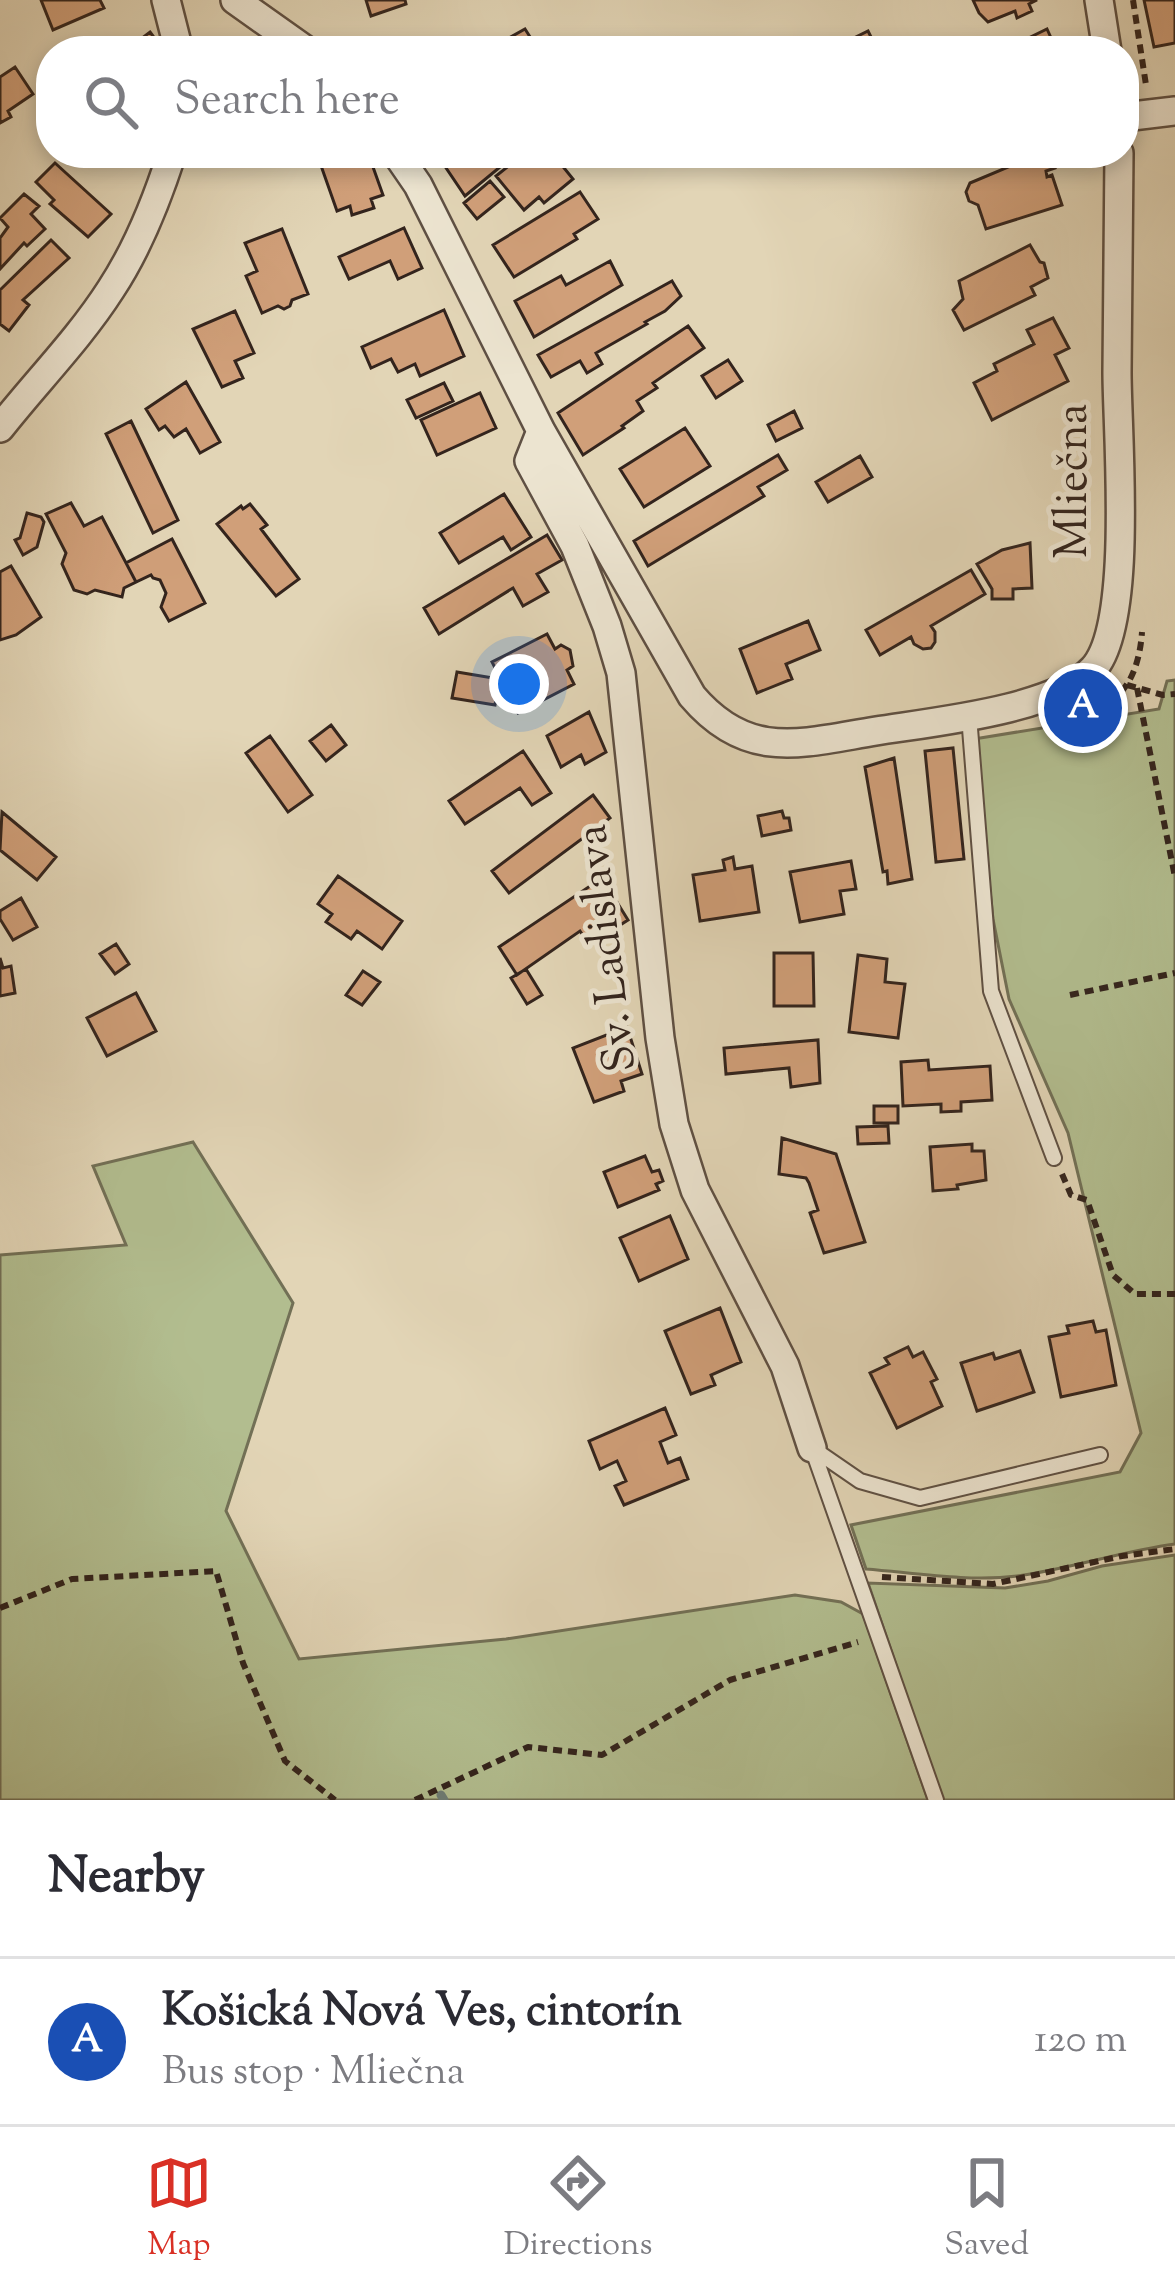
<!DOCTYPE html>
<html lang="en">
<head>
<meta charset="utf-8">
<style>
	:root { --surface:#fff; --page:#f7f7f7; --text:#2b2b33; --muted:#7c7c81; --line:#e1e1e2; --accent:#d93025 }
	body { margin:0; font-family:"Sorts Mill Goudy",serif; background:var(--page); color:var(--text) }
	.you { position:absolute; left:519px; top:684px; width:42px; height:42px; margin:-30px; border:9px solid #fff; border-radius:50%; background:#1a73e8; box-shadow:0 0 0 18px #1a73e833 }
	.badge { display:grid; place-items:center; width:78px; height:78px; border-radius:50%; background:var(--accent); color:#fff; font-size:39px; font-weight:700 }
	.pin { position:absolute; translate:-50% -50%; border:6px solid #fff; box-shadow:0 3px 12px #0006 }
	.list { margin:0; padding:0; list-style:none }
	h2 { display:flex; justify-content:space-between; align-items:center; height:156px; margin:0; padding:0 48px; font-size:51px }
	h2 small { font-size:39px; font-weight:400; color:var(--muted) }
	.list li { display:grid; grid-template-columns:78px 1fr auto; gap:36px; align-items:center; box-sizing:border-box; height:168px; padding:0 48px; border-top:3px solid var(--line) }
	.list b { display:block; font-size:45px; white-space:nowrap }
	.list p { margin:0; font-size:39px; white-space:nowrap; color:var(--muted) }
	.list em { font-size:39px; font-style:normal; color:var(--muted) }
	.icon { flex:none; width:66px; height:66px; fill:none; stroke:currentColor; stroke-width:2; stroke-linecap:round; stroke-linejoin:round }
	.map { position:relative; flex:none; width:1175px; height:1800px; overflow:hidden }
	.search { position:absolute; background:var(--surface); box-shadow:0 6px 18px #0003; left:36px; right:36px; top:36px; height:132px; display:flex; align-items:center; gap:30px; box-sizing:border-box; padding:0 42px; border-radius:48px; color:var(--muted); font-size:45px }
	.sheet { height:324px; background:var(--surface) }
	nav { display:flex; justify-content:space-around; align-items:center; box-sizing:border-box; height:168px; border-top:3px solid var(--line); background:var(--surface); font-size:33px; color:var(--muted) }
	nav a { display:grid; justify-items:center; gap:6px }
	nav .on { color:var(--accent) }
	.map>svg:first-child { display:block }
	.green { fill:#b2bd8f; stroke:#727056; stroke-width:3 }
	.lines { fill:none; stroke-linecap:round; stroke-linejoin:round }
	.stream { stroke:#6e7d76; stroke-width:9 }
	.building { fill:#d09f79; stroke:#33241d; stroke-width:3 }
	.lane-casing { stroke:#5f5043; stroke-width:18 }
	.street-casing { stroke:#5f5043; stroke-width:32 }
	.path { stroke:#33241d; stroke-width:6; stroke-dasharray:9 6; stroke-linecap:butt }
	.lane { stroke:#ece4d0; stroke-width:14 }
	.street { stroke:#ece4d0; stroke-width:27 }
	.labels { text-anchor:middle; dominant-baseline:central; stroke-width:10; stroke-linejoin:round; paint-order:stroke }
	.street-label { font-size:45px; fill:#33241d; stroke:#ece4d0 }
</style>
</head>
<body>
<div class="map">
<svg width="1175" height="1800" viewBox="0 0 1175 1800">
	<rect width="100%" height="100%" fill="#e2d5b6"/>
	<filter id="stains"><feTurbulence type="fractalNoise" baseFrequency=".00167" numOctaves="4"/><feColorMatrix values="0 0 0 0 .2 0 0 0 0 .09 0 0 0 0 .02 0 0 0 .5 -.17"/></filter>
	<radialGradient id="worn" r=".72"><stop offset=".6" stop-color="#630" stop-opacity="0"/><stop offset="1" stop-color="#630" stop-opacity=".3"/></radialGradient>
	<!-- green -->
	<path class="green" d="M1175,680V1544C1122,1551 1070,1569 1017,1576C968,1582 916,1573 866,1569L851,1525L1120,1472L1141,1433L1068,1133L1009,999L993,919L974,739L1159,709L1167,681Z
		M193,1142L293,1303L226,1511L299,1659L506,1639L795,1595L841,1602L863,1614L928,1800H0V1255L126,1245L93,1166Z
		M1175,1555V1800H942L868,1583L1005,1588L1048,1581L1102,1566Z"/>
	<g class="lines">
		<!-- stream -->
		<path class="stream" d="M441,1795L444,1800"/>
	</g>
	<!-- building -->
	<path class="building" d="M41,0H100L104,8L53,30Z
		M366,0H405L406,4L371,16Z
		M973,0H1037L1029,4L1032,11L1017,18L1015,11L988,22L979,13Z
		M1144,0H1175V43L1154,47Z
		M525,29L539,51H486Z
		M1047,29L1057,51H1002Z
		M868,31L878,51H846L842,44Z
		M150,32L164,51H125Z
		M15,67L33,94L8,111L11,117L0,123V77Z
		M338,153H368L383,195L371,199L374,208L352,215L350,206L337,211L319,160Z
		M436,153H517L465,196Z
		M525,153H552L573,179L544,203L539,197L524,210L496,176Z
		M1042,153H1050L1055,168L1046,171L1047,177L1052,175L1062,205L986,229L978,205L969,201L966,192L970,183Z
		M55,163L111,214L88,237L50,204L54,200L36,182Z
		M490,181L504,197L477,219L464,203Z
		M580,192L598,219L574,234L577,239L514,277L493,245Z
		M24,194L39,206L31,214L45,229L27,246L24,243L0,269V238L8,227L0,218Z
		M404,228L422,268L398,279L390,261L349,279L339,257Z
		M282,229L308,294L292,300L290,306L284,309L278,306L262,313L246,276L257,271L245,243Z
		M51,240L69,258L23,300L29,305L9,331L0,324V290Z
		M1030,245L1040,262L1044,263L1048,278L1031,287L1035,295L964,330L953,310L963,299L959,281Z
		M610,261L622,285L534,337L515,301L561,276L566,285Z
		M672,281L681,296L665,311L645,322L647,324L596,353L602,364L587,373L580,361L551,377L538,355Z
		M444,310L464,356L420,376L415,364L398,372L391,359L371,368L362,347Z
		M235,311L254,353L235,361L243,378L222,387L193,329Z
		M1053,318L1069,348L1055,355L1068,381L992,420L974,383L997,371L994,364L1034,344L1027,330Z
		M688,326L704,348L653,383L657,388L637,401L643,411L622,426L624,428L583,455L558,413Z
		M728,360L742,381L716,398L702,376Z
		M186,382L220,442L200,453L186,429L174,437L165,426L159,430L146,409Z
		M444,383L453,401L416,418L407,400Z
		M480,393L496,428L437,455L421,420Z
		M794,411L802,428L776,441L768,425Z
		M131,421L178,520L153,533L106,434Z
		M685,428L710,466L644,507L620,469Z
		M778,455L787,470L758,487L764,496L648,566L634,541Z
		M860,456L872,477L828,502L816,482Z
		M504,494L531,537L511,550L503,537L459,563L440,533Z
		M71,503L84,526L102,517L136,582L124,588L122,597L95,590L87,594L74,590L62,564L66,553L46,514Z
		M250,504L267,525L261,529L299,579L276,596L217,524L241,506L243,509Z
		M27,513L41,517L44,522L37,547L23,555L15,540L20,538Z
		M547,535L562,560L537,574L548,592L523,606L513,588L439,634L424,608Z
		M172,539L205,603L169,621L161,607L166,593L160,580L153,578L151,575L136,582L126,563Z
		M1030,543L1032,588L1013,589V599H992V589L977,564L1002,550Z
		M11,566L41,617L16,635L0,640V572Z
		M971,570L985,594L931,626L935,632V642L931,648L923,649L914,644L911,637L880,655L866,630Z
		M808,621L820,650L786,664L792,679L757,693L740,649Z
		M547,634L555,649L561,645L570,650L573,666L567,670L574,684L518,713L492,662Z
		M457,672L499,679L495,705L452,698Z
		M589,712L606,752L585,764L581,755L561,767L547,736Z
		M331,725L346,745L326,761L310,741Z
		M270,736L312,795L288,812L246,753Z
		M953,748L964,859L936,862L925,751Z
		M523,751L551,793L532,805L520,788L465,824L449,801Z
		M894,758L912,879L888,884L887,871L883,872L865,767Z
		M593,795L610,818L509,893L492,871Z
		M782,811L784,818H789L791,830L762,836L758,816Z
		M2,812L56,857L37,880L0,850Z
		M733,857L735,869L752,866L759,912L700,921L693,875L725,870L723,860Z
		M851,861L856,889L840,891L844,914L800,922L790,872Z
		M338,876L402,921L382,949L357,931L351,939L326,922L332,914L318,904Z
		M602,878L628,920L606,934L603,928L586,940L580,931L517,975L499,947Z
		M21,898L37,927L13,940L0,919V911Z
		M116,944L129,964L115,974L100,954Z
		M774,953H813L814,1006H774Z
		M858,955L887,959L885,982L905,984L898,1038L849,1032Z
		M0,958L3,968L11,966L15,993L0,996Z
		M526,969L542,995L527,1004L511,978Z
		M363,971L380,982L362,1005L346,995Z
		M136,993L156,1031L107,1056L87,1018Z
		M627,1027L642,1074L621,1081L624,1091L594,1102L573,1048Z
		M818,1040L820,1083L791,1087L789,1068L726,1074L724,1048Z
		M928,1060L929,1070L990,1066L992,1100L961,1102V1111L941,1112V1104L903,1106L901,1062Z
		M874,1106H898V1123H874Z
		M888,1126L889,1143L858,1144L857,1127Z
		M782,1138L836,1154L865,1242L824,1253L810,1213L818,1210L809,1183L806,1178L779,1174Z
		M972,1144V1151H984L986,1180L957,1185L958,1189L933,1191L930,1147Z
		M645,1156L652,1172L659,1170L663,1181L656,1184L659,1190L618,1207L604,1172Z
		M670,1216L688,1259L639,1281L620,1238Z
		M720,1308L741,1362L711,1375L715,1385L691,1394L665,1331Z
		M1093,1321L1096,1332L1106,1330L1116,1385L1061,1397L1049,1337L1069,1333L1067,1326Z
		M908,1347L913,1357L923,1352L937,1379L931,1382L942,1406L897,1428L870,1373L889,1364L885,1358Z
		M1020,1351L1034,1392L977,1411L961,1363L993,1353L995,1359Z
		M665,1408L676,1435L660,1442L668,1463L680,1458L688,1479L624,1505L615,1486L626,1481L617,1461L600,1469L589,1441Z"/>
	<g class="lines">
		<!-- lane casing -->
		<g class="lane-casing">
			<path id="lane" d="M969,716L991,991L1054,1158
				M812,1448L936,1800
				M812,1448L860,1481L920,1498L1100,1455"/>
		</g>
		<!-- street casing -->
		<g class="street-casing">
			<path id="street" d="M166,0L179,51
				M235,0L307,51
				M1099,0L1107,51
				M1124,117L1175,111
				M396,153L418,185L541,431L692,696C748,762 802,743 876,731C932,722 1055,710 1093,669C1134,625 1117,435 1117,372C1117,299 1118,226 1119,153
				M0,428C37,381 79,339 111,289C138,248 157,200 172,153
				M541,431L529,461L575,546L607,626L621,673L660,1038L674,1124L695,1190L785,1366L812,1448"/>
		</g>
		<!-- path -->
		<path class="path" d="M1133,0L1146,85
			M1127,685L1163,695L1175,694
			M1137,688L1175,877
			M1096,706C1129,700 1140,662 1142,632
			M1070,995L1175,973
			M1062,1174L1071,1195L1087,1200L1113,1275L1135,1294H1175
			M882,1577L993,1584L1122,1556L1175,1549
			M0,1608L72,1579L216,1571L243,1663L285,1761L335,1800
			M415,1800L528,1747L602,1755L730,1680L858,1642"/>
		<!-- lane -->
		<use href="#lane" class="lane"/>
		<!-- street -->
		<use href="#street" class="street"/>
	</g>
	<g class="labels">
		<!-- street labels -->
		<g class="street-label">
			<text transform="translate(1075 481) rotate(-90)">Mliečna</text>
			<text transform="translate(609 948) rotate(-97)">Sv. Ladislava</text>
		</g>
	</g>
	<rect width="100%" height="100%" filter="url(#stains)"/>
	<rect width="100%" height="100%" fill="url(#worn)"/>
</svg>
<div class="you"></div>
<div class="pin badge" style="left:1083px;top:708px;background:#1a4fb4">A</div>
<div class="search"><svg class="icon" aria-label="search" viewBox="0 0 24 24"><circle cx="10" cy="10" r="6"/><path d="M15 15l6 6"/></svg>Search here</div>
</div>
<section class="sheet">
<h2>Nearby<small></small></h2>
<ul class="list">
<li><span class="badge" style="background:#1a4fb4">A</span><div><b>Košická Nová Ves, cintorín</b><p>Bus stop · Mliečna</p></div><em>120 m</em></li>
</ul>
</section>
<nav>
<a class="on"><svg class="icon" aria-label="map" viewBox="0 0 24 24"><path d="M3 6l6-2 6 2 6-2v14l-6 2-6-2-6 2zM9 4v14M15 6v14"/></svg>Map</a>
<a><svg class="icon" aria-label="directions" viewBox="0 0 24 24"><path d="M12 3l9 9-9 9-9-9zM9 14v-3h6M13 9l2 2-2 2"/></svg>Directions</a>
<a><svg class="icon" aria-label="saved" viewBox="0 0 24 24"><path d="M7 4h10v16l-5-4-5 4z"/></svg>Saved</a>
</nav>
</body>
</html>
